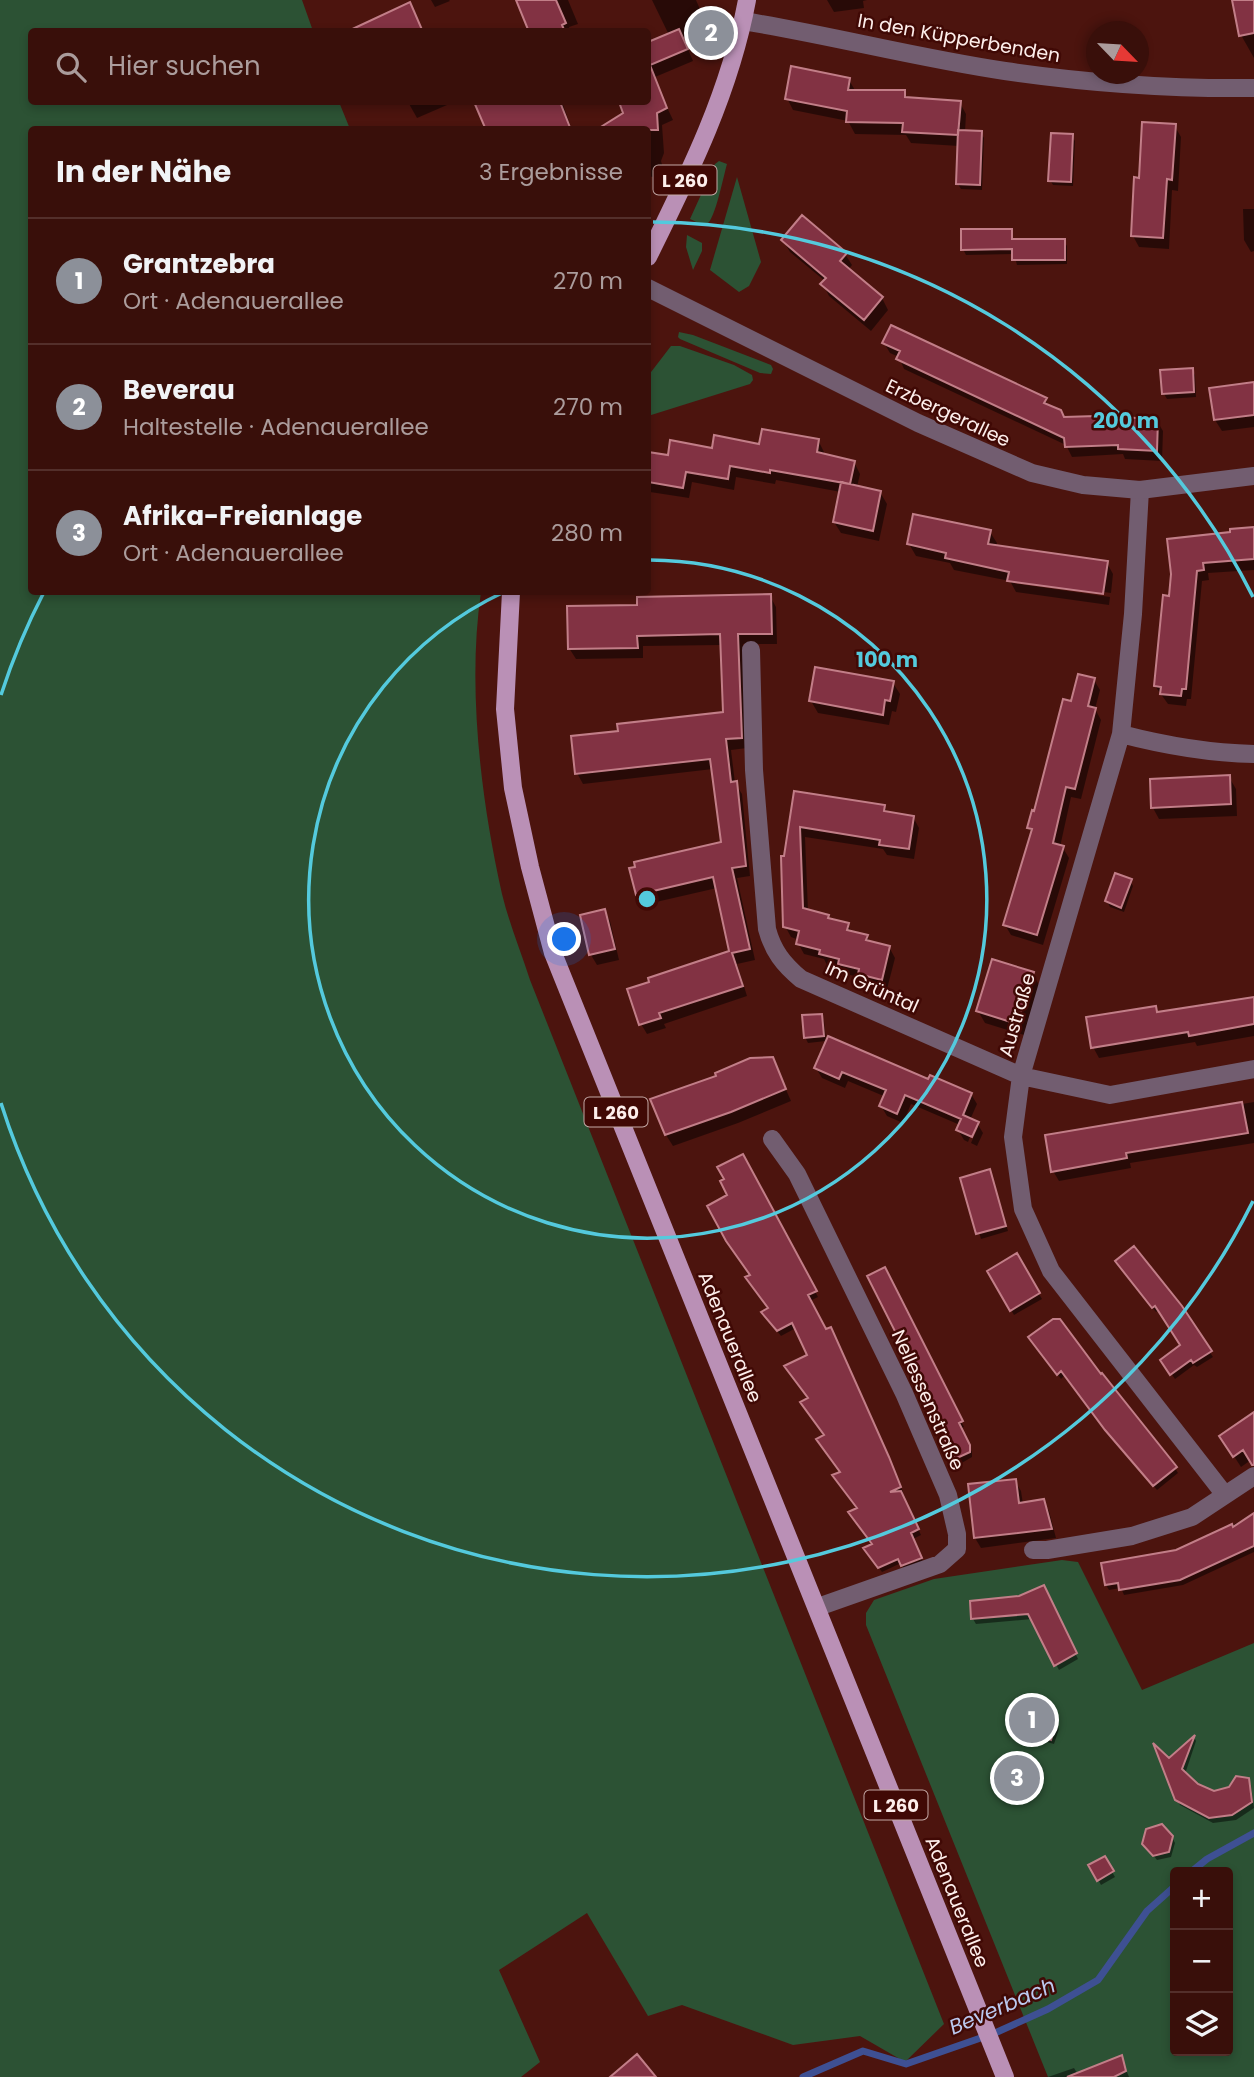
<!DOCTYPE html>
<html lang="de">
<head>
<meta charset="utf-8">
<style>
	:root { --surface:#390f0a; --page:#401813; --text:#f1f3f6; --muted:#ab9c9c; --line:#532f2b; --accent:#8c9099 }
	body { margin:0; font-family:Poppins,sans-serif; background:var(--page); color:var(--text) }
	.controls { position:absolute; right:21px; bottom:21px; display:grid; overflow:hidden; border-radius:7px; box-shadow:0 4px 10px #0003 }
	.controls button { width:63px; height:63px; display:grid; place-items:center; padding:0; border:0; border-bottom:2px solid var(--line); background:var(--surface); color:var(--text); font:35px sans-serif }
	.compass { position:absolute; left:1086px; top:21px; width:63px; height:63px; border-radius:50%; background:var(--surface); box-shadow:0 4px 10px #0003; rotate:115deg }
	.you { position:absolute; left:565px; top:940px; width:24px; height:24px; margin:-18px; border:5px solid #fff; border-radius:50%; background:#1a73e8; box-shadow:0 0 0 10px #1a73e833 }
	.badge { display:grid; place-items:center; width:46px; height:46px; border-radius:50%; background:var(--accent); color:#fff; font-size:23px; font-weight:700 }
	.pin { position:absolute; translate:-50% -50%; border:4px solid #fff; box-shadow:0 2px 7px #0006 }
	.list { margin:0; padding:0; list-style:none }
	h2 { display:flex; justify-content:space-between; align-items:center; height:91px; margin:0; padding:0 28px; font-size:30px }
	h2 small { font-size:23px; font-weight:400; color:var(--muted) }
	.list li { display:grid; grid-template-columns:46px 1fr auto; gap:21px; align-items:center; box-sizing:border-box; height:126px; padding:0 28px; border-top:2px solid var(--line) }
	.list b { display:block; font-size:26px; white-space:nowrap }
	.list p { margin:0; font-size:23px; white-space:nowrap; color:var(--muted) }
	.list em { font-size:23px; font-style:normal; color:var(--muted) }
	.icon { flex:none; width:38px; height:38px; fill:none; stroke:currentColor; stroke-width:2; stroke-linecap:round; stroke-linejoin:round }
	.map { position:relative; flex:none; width:1254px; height:2077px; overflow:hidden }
	.search { position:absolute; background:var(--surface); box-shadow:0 4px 10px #0003; left:28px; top:28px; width:623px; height:77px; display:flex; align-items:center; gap:18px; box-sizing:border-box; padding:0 24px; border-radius:7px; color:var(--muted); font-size:26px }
	.panel { position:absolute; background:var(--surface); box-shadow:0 4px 10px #0003; left:28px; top:126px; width:623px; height:469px; border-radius:7px }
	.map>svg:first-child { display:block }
	.green { fill:#2c5234; fill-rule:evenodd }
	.shadow { fill:#0007 }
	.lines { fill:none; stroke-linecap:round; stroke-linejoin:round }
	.stream { stroke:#3e5093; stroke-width:7 }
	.building { fill:#823243; stroke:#c27e88; stroke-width:2 }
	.minor { stroke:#725d70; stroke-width:18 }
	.tertiary { stroke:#725d70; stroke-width:18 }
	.primary { stroke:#ba90b6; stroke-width:18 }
	.ring { fill:none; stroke:#54cadd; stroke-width:3.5 }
	.labels { text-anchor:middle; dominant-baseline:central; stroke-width:5; stroke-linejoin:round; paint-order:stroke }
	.shield { fill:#400905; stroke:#c4a9a6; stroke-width:2 }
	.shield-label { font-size:18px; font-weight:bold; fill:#fdeeeb }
	.street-label { font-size:19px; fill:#fdeeeb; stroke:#400905 }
	.water-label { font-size:21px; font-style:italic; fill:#bbc9ef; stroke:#400905 }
	.centre { fill:#54cadd; stroke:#400905; stroke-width:3.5 }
	.ring-label { font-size:21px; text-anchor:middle; font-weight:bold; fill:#54cadd; stroke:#400905; stroke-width:5; stroke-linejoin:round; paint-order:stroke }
</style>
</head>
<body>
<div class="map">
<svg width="1254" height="2077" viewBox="0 0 1254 2077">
	<rect width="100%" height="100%" fill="#4c140e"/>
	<!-- green -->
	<path class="green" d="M0,0H302L313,31L32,32V102H339L350,129L32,130V592H481C467,687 481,800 502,894C509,923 521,952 530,980L944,2024L905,2062L860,2036L793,2045L682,2005L648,2016L587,1913L499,1970L540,2062L521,2077H0Z
		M719,161L727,164C724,174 715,220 707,224C701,226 695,221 690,219L715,164Z
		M737,177L761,262L749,286L739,292L710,270Z
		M687,235L702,243V251L693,270L686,247Z
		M679,332L693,335L771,365L773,369L771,374L760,373L680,339L678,337Z
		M671,346H680L734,365L752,375L753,380L750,384L648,416V376Z
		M1062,1560L1078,1562L1142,1690L1254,1643V2077H1048L866,1625V1613L874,1600L934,1579ZM1175,1872H1228V2051H1175Z"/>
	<!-- shadow -->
	<path class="shadow" d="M431,0H449L450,1L435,7Z
		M518,0H568L578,24L569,27L570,32H531Z
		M652,0H696L708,28L683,38L693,61L648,80V44L669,35Z
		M827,0H867L863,1L864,8L834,12Z
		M1233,0H1254V58L1241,35Z
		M849,80L856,92H904L908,99L960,103L966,114L965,132L981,133L984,138L982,190L961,189L958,184L959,146L911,143L906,135L855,134L848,121L793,110L787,98Z
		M656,84L673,120L662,125L664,153L661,161L663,168L656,169L653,177L648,176V130L626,113L621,102H648V87Z
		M408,102H454L417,118Z
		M509,102H562L572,130H520Z
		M1174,125L1181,137L1178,191L1172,190L1169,249L1139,247L1133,236L1141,179Z
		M1072,136L1075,141L1073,186L1053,185L1050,180Z
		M1243,209H1254V251L1251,252L1244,240Z
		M1011,231L1014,241H1064L1067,246V264L1017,265L1014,254L966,255L963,249Z
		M783,240L845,254L852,265L848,270L882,298L888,310L871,331L829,296L823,284L825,281L790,252Z
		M884,343L1045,400L1050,408L1064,419L1157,421L1163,431L1162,461L1125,459L1123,454L1072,457L1066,445L904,369L899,357L890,353Z
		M1192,370L1195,375L1196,397L1167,399L1164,394Z
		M1254,384V427L1222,431L1215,420Z
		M818,440L824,452V456L854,462L860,474L857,487L880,492L887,504L879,541L841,533L834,522L841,492L776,480L775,484L736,477L734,490L692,482L689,498L650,492L648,503V453L669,457L713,450Z
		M1254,529V570L1208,573L1209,580L1202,581L1191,699H1187L1186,706L1168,704L1155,686L1171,598L1172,574L1232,534Z
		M990,532L997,543L996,547L1107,563L1113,574L1111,593L1013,580V583L1110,597L1109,605L1016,592L1010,581L954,570L950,563L916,556L909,544Z
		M770,596L776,607L777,644H743L747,748L731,750L735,783L742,794L750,876L737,878L755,960L737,964L747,996L664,1024L666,1028L647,1034L641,1024L731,952L717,888L643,905L637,894L723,843L713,769L583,784L577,773L620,732L725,713L722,645L643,646V658L576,659L569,648L639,606Z
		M1094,680L1100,690L1095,709L1101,720L1081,799L1071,797L1060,847L1063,848L1069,858L1043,945L1011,935L1005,925L1033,834L1029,828Z
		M893,683L900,694L896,712L892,711L889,725L818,713L811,701Z
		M1229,777L1236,789L1237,816L1159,819L1153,808Z
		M795,793L884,806L888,814L913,817L919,828L914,859L887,855L883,849L805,837L808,911L848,925L852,933L867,936L870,942L889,947L895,958L887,989L866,984L863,978L846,974L843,969L827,965L824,959L804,954L798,943L799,940L791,937L785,926L786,858Z
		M1130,881L1133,886L1124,912L1110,907L1107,901Z
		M605,911L610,921L619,960L597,965L591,955L582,916Z
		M1033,974L1039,985L1024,1035L985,1023L978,1011Z
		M1254,997V1036L1197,1046L1195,1042L1099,1058L1093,1047L1155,1008L1158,1014Z
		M821,1015L824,1021L826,1041L808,1043L805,1037Z
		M772,1058L791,1101L738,1123L673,1146L666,1135Z
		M816,1068L929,1081L971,1094L977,1104L970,1120L977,1123L983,1133L977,1146L971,1143L978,1127H974L968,1142L964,1140L958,1130L960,1125L911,1104L903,1123L887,1116L881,1106L886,1097L848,1081L845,1088L822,1078Z
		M1254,1102V1143L1130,1163L1131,1168L1059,1181L1053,1171L1047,1137Z
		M742,1156L818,1297L810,1301L891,1464L903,1492L901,1493L921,1535L913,1539L924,1564L905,1570L901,1563L882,1572L868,1553L874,1545L810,1399V1356L796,1328L781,1336L766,1317L770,1309L752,1276L730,1196Z
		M992,1177L1008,1231L981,1239L963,1179Z
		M1016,1256L1042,1299L1014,1315L989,1272Z
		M1120,1267L1180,1307L1213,1357L1197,1367L1194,1365L1175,1379L1165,1365L1182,1346L1159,1310L1156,1312Z
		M884,1269L964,1427L960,1429L972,1452V1457L960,1464L944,1432L947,1431Z
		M1034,1343L1175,1468L1178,1473L1157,1490L1110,1435L1065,1375L1061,1379Z
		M1254,1413V1462L1251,1460L1241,1467L1228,1447Z
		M1015,1481L1021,1491L1023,1504L1043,1501L1049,1511L1056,1538L981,1548L975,1538Z
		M1254,1513V1552L1183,1585L1124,1595L1121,1588L1109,1590L1106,1585L1243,1520Z
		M1046,1592L1078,1659L1059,1670L1032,1619L976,1624L973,1619L1020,1598Z
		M1056,1724L1059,1729L1054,1744L1037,1739L1034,1733Z
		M1194,1737L1196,1741L1185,1774L1197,1785L1214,1793L1248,1780L1251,1785L1254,1808L1236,1820L1213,1823L1180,1805L1176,1799L1169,1760Z
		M1172,1837L1175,1843L1171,1857L1157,1860L1144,1844Z
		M1104,1858L1115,1877L1101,1885L1091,1866Z
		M1121,2057L1129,2077H1048L1074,2068L1077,2073Z"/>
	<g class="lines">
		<!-- stream -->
		<path class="stream" d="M1191,1872L1207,1859L1254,1833
			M803,2077L863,2051L906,2064L995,2033L1048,2009L1098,1980L1147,1911L1175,1886"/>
	</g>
	<!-- building -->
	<path class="building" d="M516,0H556L566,23L562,25L565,32H529Z
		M1232,0H1254V33L1239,36Z
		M410,2L423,32H346Z
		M679,29L688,49L650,65L667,108L657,113L658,130H596L623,113L619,102H648V42Z
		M791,66L850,78L848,90H905V97L961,101L958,135L902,132L903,123L846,122L847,111L785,99Z
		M474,102H560L571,130H486Z
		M1142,122L1176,124L1172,180L1167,179L1163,238L1131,236L1134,177L1139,178Z
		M958,130L982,131L980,185L956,184Z
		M1051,133L1073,134L1071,182L1048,181Z
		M802,215L847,253L840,261L883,297L864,320L820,284L826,278L781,240Z
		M961,229H1012V239H1065V260H1012V249L961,250Z
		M891,325L1047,398L1044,403L1061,410L1064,417L1096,416L1158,419L1157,451L1118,449V445L1065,447L1064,438L896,359L900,351L882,343Z
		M1193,368L1194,392L1162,394L1160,370Z
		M1254,382V415L1214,420L1209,388Z
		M762,429L819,439L817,452L855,461L850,484L770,470V473L730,466L728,479L686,472L683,488L648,482V452L668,455L670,440L712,448L714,435L759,444Z
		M841,482L881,491L873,531L833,522Z
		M913,514L991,530L988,544L1108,561L1103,594L1007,581L1009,572L945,558L946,553L907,544Z
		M1254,527V559L1203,563L1204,570L1197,571L1186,689H1182L1181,696L1160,694L1161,687L1154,686L1163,595L1169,596L1171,574L1167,539L1230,532V529Z
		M771,594L772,634H738L742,738L726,739L731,782L737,781L746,866L732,868L750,949L732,953L743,986L659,1013L661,1018L639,1025L627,989L649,982L648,978L729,951L713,877L636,895L629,868L635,867L634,862L721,842L710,759L575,774L571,736L618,731L617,724L723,712L720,634L637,636L638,648L568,649L567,606L637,605V597Z
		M815,667L894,681L890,701L885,700L883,715L809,701Z
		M1078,674L1095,678L1088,706L1096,708L1075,789L1066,787L1053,843L1064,846L1037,935L1003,925L1032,829L1027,828L1032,810L1034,811L1063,699L1071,701Z
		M1230,775L1231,804L1151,808L1150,779Z
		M794,791L885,805L884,811L914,816L909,849L879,845L880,840L800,827L803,908L829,915L828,918L849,923L847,930L868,935L866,940L890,946L882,980L858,974L859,969L838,964L839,959L819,954L820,950L796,944L799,931L783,927L781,856H784Z
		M1115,873L1132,879L1121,908L1105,901Z
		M605,909L615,949L589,955L580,915Z
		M992,959L1034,972L1017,1024L976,1011Z
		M1254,997V1024L1189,1036L1188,1032L1091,1048L1086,1017L1156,1006L1157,1012Z
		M822,1014L824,1036L804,1038L802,1015Z
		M828,1036L928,1079L930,1075L972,1093L963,1115L979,1122L972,1137L956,1130L961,1119L905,1095L897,1114L879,1106L886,1090L842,1072L839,1079L814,1068Z
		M773,1057L786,1089L731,1112L665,1135L650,1099L716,1076L715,1073L750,1058Z
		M1242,1102L1248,1133L1126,1153L1127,1158L1051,1172L1045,1135Z
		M743,1154L817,1291L808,1295L826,1329L831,1327L889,1457L901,1487L890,1492L901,1491L919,1529L911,1533L922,1558L901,1566L898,1559L878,1568L863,1548L872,1544L848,1512L857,1508L832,1475L840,1472L816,1439L824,1435L800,1402L808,1398L784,1366L807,1355L792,1323L777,1331L761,1312L768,1308L745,1277L750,1275L726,1241L707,1206L727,1195L720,1181L724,1179L717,1167Z
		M990,1169L1006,1226L976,1234L960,1178Z
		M1134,1246L1182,1306L1212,1351L1193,1363L1191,1360L1170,1375L1160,1360L1180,1345L1155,1306L1152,1308L1115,1261Z
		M1017,1253L1040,1293L1010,1311L987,1271Z
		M885,1267L963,1421L959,1423L970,1445V1452L955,1459L941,1432L945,1430L867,1276Z
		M1053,1319H1060L1101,1374L1102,1373L1177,1467L1153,1486L1105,1430L1061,1371L1057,1375L1028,1337Z
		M1254,1412V1465H1252L1243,1450L1233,1457L1219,1436Z
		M1016,1479L1019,1503L1044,1499L1052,1529L974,1538L968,1484Z
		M1254,1513V1546L1180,1580L1119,1590L1118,1583L1105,1585L1101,1563L1176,1550L1232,1524L1233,1527Z
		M1044,1585L1077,1653L1054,1666L1028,1614L971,1619L970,1601L1019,1596Z
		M1038,1716L1057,1722L1051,1740L1032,1733Z
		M1195,1735L1182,1769L1198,1784L1214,1791L1229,1787L1236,1776L1249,1778L1252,1802L1232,1815L1209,1818L1175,1800L1153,1743L1169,1758Z
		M1162,1824L1173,1836L1169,1852L1153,1856L1142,1844L1146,1829Z
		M1105,1856L1114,1871L1097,1881L1088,1865Z
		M637,2054L656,2077H610Z
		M1122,2055L1126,2071L1114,2077H1067Z"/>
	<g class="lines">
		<!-- minor -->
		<path class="minor" d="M743,21C830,35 917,58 1005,71C1087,83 1170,89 1254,88
			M1140,490L1133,614L1121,734L1021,1076L1013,1137L1023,1209L1051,1271L1225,1495
			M751,650L754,770L767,929C773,951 783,964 801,979L1021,1076L1110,1095L1254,1069
			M1121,734C1167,746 1207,753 1254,754
			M772,1139L797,1174L904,1393L948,1495L957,1534V1549L940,1564L818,1607
			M1033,1550H1047L1132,1536L1192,1517L1254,1476"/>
		<!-- tertiary -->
		<path class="tertiary" d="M648,288L918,423L1032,473L1083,485L1140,490L1254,476"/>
		<!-- primary -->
		<path class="primary" d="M648,257C689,174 730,92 747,0
			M511,592L505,709L513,788L530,867L553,953L1005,2077"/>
	</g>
	<!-- distance rings -->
	<g class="ring">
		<path d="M650 560A339 339 0 1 1 504 592"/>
		<path d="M1253 1201A677 677 0 0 1 1 1103M1 695A677 677 0 0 1 44 592M653 222A677 677 0 0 1 1253 597"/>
	</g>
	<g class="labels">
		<!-- shield labels -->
		<g class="shield">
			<rect x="653.5" y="165.5" width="63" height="29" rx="5"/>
			<rect x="584.5" y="1097.5" width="63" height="29" rx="5"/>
			<rect x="864.5" y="1790.5" width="63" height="29" rx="5"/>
		</g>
		<g class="shield-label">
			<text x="685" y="180">L 260</text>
			<text x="616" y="1112">L 260</text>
			<text x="896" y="1805">L 260</text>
		</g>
		<!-- street labels -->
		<g class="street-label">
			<text transform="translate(959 38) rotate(10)">In den Küpperbenden</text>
			<text transform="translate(948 413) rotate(25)">Erzbergerallee</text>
			<text transform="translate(872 987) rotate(24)">Im Grüntal</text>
			<text transform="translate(1017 1015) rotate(-74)">Austraße</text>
			<text transform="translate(730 1337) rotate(68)">Adenauerallee</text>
			<text transform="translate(928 1400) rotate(66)">Nellessenstraße</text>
			<text transform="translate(957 1902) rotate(68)">Adenauerallee</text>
		</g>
		<!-- water labels -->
		<g class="water-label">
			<text transform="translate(1002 2006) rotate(-23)">Beverbach</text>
		</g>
	</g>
	<circle cx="647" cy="899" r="10" class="centre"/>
	<g class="ring-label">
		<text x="1126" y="428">200 m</text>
		<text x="887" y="667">100 m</text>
	</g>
</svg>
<div class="controls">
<button>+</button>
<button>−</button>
<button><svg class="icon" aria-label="layers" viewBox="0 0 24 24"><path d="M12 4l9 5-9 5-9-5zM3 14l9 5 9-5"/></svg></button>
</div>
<svg class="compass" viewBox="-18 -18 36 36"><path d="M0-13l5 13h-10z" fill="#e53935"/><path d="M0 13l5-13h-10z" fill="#ab9c9c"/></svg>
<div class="you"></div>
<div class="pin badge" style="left:1032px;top:1720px">1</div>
<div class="pin badge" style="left:711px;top:33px">2</div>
<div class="pin badge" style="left:1017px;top:1778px">3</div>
<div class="search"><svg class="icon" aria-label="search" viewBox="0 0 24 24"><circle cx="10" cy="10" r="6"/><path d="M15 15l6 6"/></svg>Hier suchen</div>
<section class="panel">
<h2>In der Nähe<small>3 Ergebnisse</small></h2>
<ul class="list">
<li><span class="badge">1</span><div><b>Grantzebra</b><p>Ort · Adenauerallee</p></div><em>270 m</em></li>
<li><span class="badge">2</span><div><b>Beverau</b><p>Haltestelle · Adenauerallee</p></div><em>270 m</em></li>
<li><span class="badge">3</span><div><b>Afrika-Freianlage</b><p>Ort · Adenauerallee</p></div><em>280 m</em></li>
</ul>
</section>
</div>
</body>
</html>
